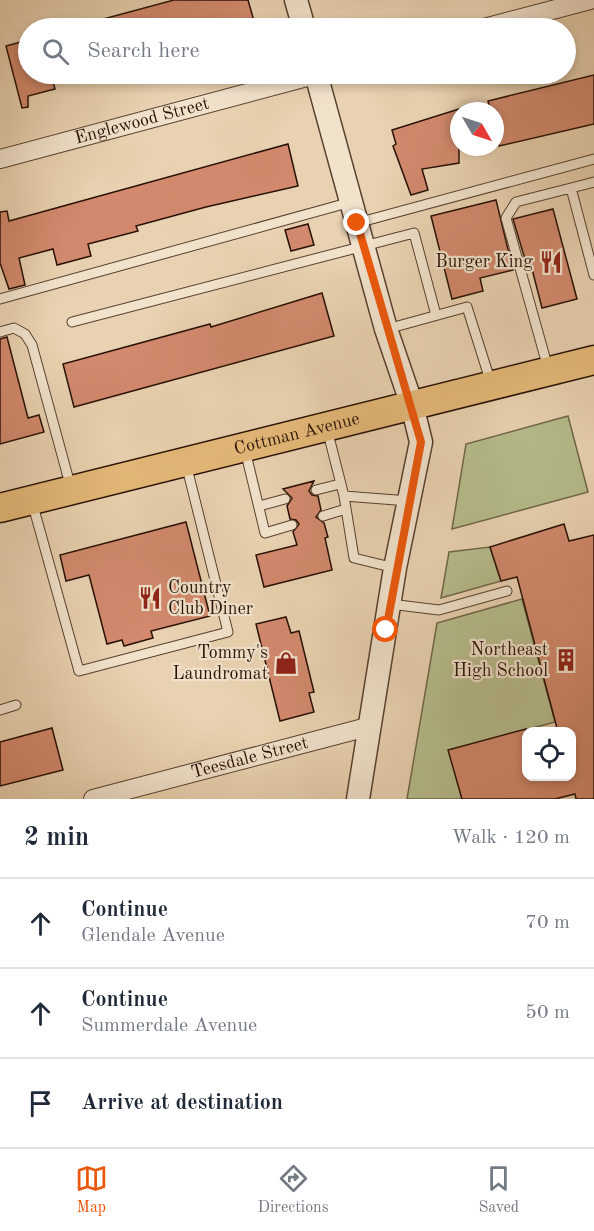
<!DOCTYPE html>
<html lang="en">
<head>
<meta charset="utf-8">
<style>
	:root { --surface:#fff; --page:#f2f2f3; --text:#1f2937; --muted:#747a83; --line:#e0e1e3; --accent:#ea580c }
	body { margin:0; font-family:"Old Standard TT",serif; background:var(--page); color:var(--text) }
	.controls { position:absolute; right:18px; bottom:18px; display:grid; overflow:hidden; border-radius:12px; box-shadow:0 3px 9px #0003 }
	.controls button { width:54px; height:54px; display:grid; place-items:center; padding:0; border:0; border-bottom:2px solid var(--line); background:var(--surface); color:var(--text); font:30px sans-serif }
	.compass { position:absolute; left:450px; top:102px; width:54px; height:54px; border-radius:50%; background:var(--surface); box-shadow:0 3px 9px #0003; rotate:129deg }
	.stop { position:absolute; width:18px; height:18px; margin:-14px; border:4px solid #ea580c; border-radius:50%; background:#fff }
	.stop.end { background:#ea580c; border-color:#fff; box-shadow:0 2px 6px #0008 }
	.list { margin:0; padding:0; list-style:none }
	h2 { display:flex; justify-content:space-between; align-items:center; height:78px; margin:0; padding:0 24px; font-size:26px }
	h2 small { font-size:20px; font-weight:400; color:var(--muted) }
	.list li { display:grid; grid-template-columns:39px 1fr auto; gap:18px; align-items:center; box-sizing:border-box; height:90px; padding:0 24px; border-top:2px solid var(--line) }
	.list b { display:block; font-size:22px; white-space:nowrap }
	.list p { margin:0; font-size:20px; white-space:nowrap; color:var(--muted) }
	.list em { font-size:20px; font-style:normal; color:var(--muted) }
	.icon { flex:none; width:33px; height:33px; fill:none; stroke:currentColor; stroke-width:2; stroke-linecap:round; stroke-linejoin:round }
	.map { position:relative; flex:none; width:594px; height:799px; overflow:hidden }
	.search { position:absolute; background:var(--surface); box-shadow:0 3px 9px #0003; left:18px; right:18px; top:18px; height:66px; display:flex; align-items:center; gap:15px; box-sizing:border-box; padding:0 21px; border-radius:33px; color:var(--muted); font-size:22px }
	.sheet { height:348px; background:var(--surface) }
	nav { display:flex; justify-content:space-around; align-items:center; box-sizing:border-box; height:84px; border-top:2px solid var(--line); background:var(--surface); font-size:16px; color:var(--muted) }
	nav a { display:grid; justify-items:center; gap:3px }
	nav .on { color:var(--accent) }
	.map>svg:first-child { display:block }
	.green { fill:#b6bc8c; stroke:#6f6648; stroke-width:1.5 }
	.building { fill:#d2896d; stroke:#281004; stroke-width:1.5 }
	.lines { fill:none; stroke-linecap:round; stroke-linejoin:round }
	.service-casing { stroke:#58402f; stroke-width:11 }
	.minor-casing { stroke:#58402f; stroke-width:20 }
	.tertiary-casing { stroke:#58402f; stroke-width:25 }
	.primary-casing { stroke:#281004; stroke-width:31 }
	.service { stroke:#f1e2cc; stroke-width:9 }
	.minor { stroke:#f1e2cc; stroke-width:18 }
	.tertiary { stroke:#f1e2cc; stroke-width:22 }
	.primary { stroke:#e4b978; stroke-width:28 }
	.route { stroke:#ea580c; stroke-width:8 }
	.labels { text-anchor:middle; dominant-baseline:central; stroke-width:4.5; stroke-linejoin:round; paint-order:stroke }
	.street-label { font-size:18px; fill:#281004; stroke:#f1e2cc }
	.poi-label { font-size:18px; fill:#281004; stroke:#f1e2cc; text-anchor:end }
</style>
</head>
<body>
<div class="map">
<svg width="594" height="799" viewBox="0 0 594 799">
	<rect width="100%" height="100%" fill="#e9d2b1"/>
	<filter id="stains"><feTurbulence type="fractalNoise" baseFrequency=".00333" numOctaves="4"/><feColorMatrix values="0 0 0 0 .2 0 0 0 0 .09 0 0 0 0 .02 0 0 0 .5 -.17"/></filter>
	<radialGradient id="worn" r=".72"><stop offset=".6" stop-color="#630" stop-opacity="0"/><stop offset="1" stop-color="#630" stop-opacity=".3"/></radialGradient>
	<!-- green -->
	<path class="green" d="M568,416L588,492L452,529L466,444Z
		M490,547L501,581L441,598L449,552Z
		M522,599L555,722L449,750L462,799H407L437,623Z"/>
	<!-- building -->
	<path class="building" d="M174,0H248L256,28H93L92,22Z
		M28,40V74H51L55,89L28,96V107L22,108L6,46Z
		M594,75V124L499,146L495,111H491L488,101Z
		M459,109V163L422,169L428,190L411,195L393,146L396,144L392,130Z
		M288,144L298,186L206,207L136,226L138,231L88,244L91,256L57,265L53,249L19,258L25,285L9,289L0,263V212L7,211L9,221Z
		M496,200L513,270L480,278L483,291L452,299L431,216Z
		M553,209L577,299L542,308L531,265L527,266L513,219Z
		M308,224L314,245L291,251L285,230Z
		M322,293L334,336L74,407L63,364L210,324L211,327Z
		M7,337L28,418L39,415L44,432L0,444V339Z
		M314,481L309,491L312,495L318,496L321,510L316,517L324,523L328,537L325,538L332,570L264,587L256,555L297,545L293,532L299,524L296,520L290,519L287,506L292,498L283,489Z
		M186,522L210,616L151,631L153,638L124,646L122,640L107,644L89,575L66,581L60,555Z
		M564,524L569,541L594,535V799H576L575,794L555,799H462L448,750L526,729V777H572V732H558L517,577L501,581L490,547Z
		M286,617L291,633L299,631L314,692L309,693L314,712L280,721L256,624Z
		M52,728L63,770L0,786V742Z"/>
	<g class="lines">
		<!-- service casing -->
		<g class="service-casing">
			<path id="service" d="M594,182L571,188L594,275
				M357,223L594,159
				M0,299L351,202
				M72,322L414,233L436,315
				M387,329L467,307L491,383
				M0,332L14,328L25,334L32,345L71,488
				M548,368L506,218L516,202L571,188
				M327,429L344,496L354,558L395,568
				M245,450L265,533L292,525
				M316,490L340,484
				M344,496L409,501
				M32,502L79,671L228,632L186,464
				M259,506L285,499
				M323,516L346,509
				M390,604L439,610L507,591
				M0,710L16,705"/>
		</g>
		<!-- minor casing -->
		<g class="minor-casing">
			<g id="minor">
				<path d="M484,28L590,0"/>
				<path id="s1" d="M0,159L318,74"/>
				<path id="s2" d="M93,799L371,726"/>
			</g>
		</g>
		<!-- tertiary casing -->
		<g class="tertiary-casing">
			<path id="tertiary" d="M296,0L304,28
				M316,74L386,329L412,405L421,442L395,568L358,799"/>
		</g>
		<!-- primary casing -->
		<g class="primary-casing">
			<g id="primary">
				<path id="s3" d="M0,508L594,360"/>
			</g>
		</g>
		<!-- service -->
		<use href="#service" class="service"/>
		<!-- minor -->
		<use href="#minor" class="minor"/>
		<!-- tertiary -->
		<use href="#tertiary" class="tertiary"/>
		<!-- primary -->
		<use href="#primary" class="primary"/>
	</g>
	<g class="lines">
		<!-- route -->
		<path class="route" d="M357,223L421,442L386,630"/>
	</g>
	<!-- icons -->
	<defs>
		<g id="restaurant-bare" transform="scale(1.8)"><path d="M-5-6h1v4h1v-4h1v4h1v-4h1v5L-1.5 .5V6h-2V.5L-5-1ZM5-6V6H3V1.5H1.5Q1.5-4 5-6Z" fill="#8f2418" stroke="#f1e2cc" stroke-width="2.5" paint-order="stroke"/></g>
		<g id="building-bare" transform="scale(1.8)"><path d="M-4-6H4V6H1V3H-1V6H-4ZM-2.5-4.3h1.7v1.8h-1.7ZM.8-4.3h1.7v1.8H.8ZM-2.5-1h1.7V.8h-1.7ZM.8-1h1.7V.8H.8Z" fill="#8f2418" stroke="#f1e2cc" stroke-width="2.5" paint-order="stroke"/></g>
		<g id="shop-bare" transform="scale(1.8)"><path d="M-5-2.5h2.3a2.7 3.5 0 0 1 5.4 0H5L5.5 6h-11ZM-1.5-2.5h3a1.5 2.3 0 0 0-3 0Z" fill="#8f2418" stroke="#f1e2cc" stroke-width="2.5" paint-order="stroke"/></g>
	</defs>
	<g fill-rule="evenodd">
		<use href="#restaurant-bare" x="551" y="262"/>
		<use href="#restaurant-bare" x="150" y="598"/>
		<use href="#building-bare" x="566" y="660"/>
		<use href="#shop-bare" x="286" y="663"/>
	</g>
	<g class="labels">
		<!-- street labels -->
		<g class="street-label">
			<text stroke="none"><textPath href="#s1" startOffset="147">Englewood Street</textPath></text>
			<text stroke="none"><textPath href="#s3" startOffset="306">Cottman Avenue</textPath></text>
			<text stroke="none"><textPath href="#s2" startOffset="162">Teesdale Street</textPath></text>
		</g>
		<!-- poi labels -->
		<g class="poi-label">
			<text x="533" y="262">Burger King</text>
			<text x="168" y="588" text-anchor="start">Country<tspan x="168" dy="21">Club Diner</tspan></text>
			<text x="548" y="650">Northeast<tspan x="548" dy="21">High School</tspan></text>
			<text x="268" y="653">Tommy's<tspan x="268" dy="21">Laundromat</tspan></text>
		</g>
	</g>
	<rect width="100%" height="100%" filter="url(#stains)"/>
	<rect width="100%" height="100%" fill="url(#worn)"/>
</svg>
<div class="controls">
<button><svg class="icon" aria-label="locate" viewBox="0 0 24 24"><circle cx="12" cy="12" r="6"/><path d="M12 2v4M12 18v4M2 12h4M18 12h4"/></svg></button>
</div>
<svg class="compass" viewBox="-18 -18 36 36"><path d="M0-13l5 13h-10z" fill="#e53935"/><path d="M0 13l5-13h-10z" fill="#747a83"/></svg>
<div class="stop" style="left:386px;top:630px"></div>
<div class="stop end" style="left:357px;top:223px"></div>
<div class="search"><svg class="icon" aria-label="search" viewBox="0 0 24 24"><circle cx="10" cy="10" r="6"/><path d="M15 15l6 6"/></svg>Search here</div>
</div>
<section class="sheet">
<h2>2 min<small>Walk · 120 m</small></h2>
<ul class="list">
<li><svg class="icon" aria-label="ahead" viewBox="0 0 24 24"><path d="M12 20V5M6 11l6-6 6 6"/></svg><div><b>Continue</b><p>Glendale Avenue</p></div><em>70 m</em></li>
<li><svg class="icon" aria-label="ahead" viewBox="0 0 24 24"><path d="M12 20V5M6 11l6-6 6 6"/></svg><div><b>Continue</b><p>Summerdale Avenue</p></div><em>50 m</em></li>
<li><svg class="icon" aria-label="arrive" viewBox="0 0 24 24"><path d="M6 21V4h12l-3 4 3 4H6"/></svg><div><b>Arrive at destination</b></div></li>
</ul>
</section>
<nav>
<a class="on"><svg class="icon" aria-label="map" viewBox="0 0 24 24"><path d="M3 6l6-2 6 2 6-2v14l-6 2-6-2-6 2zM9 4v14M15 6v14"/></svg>Map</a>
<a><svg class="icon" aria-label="directions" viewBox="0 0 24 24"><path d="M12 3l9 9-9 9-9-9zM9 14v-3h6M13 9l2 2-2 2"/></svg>Directions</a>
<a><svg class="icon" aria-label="saved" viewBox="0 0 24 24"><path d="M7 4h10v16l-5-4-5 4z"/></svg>Saved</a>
</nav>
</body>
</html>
